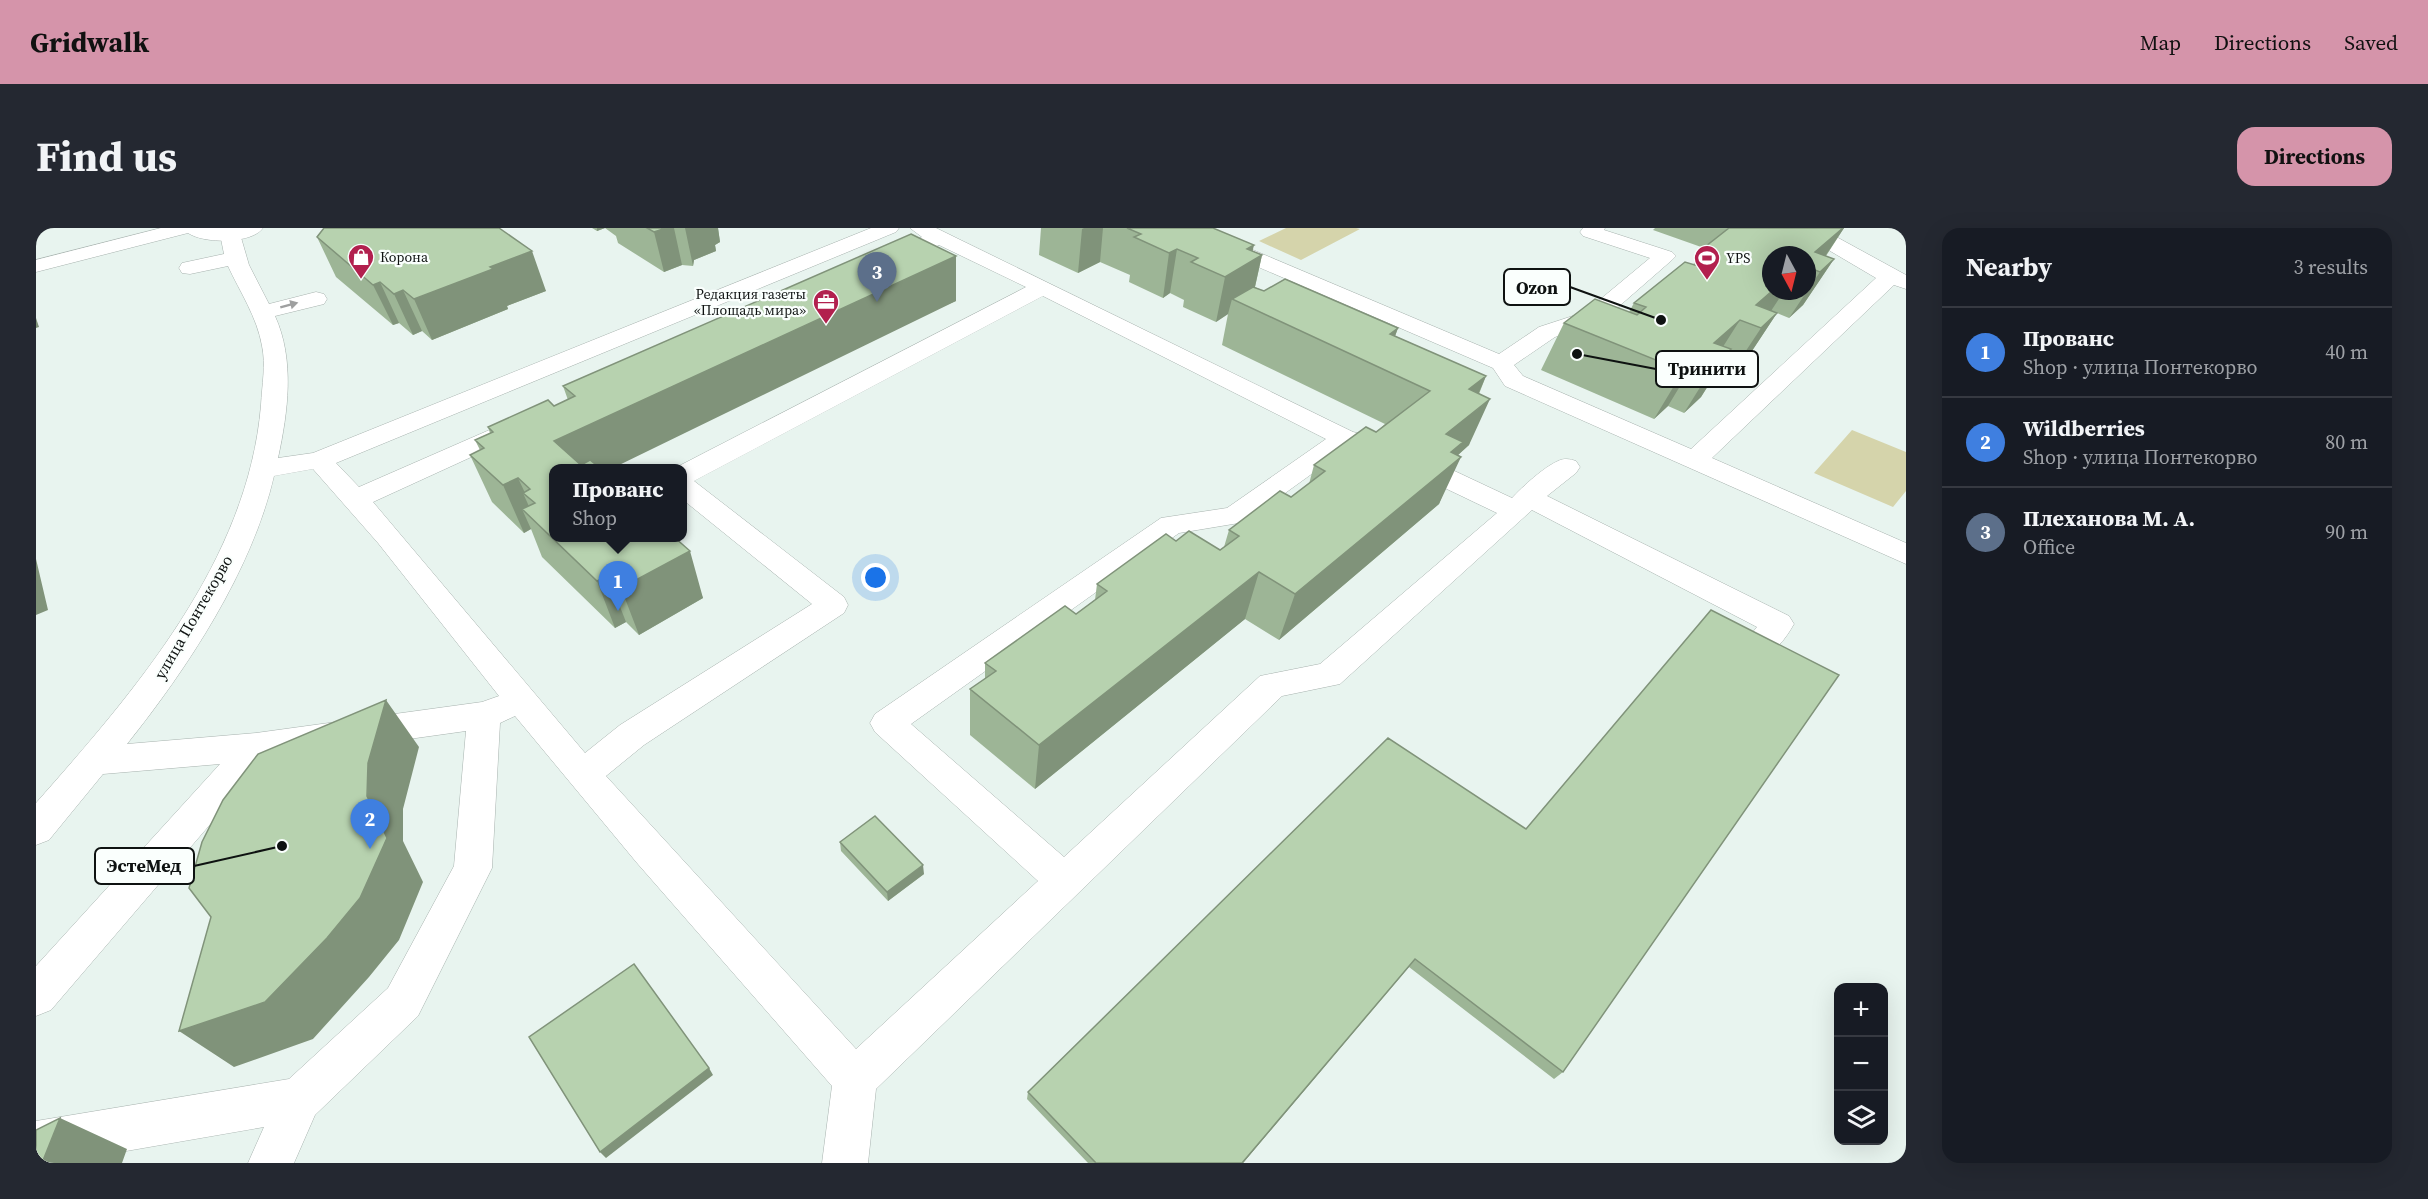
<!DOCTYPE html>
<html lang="en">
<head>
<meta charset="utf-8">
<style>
	:root { --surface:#171b24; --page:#242831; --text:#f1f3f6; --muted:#9ea1a6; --line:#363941; --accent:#d594aa }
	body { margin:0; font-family:"Source Serif 4",serif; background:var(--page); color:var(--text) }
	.controls { position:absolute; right:18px; bottom:18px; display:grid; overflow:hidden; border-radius:12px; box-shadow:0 6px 24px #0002 }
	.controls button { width:54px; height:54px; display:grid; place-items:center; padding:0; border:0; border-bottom:2px solid var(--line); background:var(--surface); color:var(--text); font:30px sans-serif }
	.compass { position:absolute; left:1726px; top:18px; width:54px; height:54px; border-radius:50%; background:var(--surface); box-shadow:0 6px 24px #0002; rotate:173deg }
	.you { position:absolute; left:840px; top:350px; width:21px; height:21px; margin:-15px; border:4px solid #fff; border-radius:50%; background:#1a73e8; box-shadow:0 0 0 9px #1a73e833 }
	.badge { display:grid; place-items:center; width:39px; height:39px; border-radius:50%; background:var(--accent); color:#fff; font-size:20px; font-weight:700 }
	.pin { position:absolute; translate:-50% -50px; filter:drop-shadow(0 2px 3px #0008) }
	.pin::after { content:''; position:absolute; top:32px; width:21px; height:18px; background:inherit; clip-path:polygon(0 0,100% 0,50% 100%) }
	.popup { position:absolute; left:513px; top:236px; width:138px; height:78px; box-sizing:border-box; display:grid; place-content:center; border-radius:12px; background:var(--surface); filter:drop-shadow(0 2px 4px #0005); font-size:20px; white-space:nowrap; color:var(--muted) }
	.popup b { font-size:22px; color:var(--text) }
	.popup::after { content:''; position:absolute; left:50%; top:100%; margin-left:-12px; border:12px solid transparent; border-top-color:var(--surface) }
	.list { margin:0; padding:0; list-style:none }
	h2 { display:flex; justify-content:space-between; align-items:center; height:78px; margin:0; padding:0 24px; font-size:26px }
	h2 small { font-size:20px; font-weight:400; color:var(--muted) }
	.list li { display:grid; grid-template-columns:39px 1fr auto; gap:18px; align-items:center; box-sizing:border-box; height:90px; padding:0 24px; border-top:2px solid var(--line) }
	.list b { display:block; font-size:22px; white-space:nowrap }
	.list p { margin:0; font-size:20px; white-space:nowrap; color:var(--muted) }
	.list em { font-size:20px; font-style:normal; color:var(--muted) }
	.icon { flex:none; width:33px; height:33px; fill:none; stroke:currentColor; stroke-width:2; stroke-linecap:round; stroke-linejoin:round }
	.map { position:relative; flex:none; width:1870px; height:935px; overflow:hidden; border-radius:18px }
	header { display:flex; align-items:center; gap:36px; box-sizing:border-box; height:84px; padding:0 30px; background:var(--accent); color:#111 }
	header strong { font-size:28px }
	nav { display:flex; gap:33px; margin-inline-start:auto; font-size:21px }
	.intro { display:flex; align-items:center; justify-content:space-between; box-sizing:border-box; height:144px; padding:0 36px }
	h1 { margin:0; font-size:42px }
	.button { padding:15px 27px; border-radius:18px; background:var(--accent); color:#111; font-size:21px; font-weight:700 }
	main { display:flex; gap:36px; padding:0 36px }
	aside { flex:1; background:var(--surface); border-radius:18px; box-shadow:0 6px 24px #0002 }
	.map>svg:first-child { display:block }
	.green { fill:#d5d4ab }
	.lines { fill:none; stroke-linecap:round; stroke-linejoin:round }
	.minor-casing { stroke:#a7b2ae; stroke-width:1 }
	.major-casing { stroke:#a7b2ae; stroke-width:1 }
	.minor { fill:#fff; fill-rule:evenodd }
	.major { fill:#fff; fill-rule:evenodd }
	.wall { fill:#9db596; fill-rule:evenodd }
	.shaded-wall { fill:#80937a }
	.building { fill:#b7d2af; stroke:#80937a; stroke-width:1.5 }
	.oneway { fill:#9fa0a0 }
	.labels { text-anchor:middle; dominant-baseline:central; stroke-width:4.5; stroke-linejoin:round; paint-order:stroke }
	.far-poi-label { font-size:14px; fill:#0e1211; stroke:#fafffd; text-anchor:start }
	.street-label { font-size:16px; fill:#0e1211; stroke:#fafffd }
	.leader { fill:none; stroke:#0e1211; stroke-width:2 }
	.callout-dot { fill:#0e1211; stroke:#fafffd; stroke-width:2 }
	.callout { fill:#fafffd; stroke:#0e1211; stroke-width:2 }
	.callout-label { font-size:18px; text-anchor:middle; font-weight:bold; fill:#0e1211 }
</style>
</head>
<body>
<header>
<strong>Gridwalk</strong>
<nav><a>Map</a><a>Directions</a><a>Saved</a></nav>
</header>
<div class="intro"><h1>Find us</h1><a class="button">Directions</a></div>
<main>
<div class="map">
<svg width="1870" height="935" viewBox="0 0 1870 935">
	<rect width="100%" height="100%" fill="#e8f4ef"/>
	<!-- green -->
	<path class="green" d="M1250,0H1320L1324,1L1265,32L1223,13Z
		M1816,202L1870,224V263L1857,279L1778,245Z"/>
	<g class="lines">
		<!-- minor casing -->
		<g class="minor-casing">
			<path id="minor" d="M195,0L201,2L204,6L213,37L233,76L280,64L288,66L291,71L288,76L239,88C259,132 252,184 242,230L277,225L835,0H863L860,4L300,235L323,259L474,193L483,190L492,193L496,198L492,203L337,274L549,525L584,497L776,376L646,271V240H639L990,59L903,17L857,37L850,39L843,37L839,33L843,29L886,9L874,0H900L1317,204L1334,208L1338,214L1334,220L1325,222L1313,219L1209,294L1143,305L875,496L1028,629L1224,448L1284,436L1461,285L1390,251L1387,245L1390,239L1400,237L1410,239L1476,270C1486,259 1508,239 1522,233C1528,230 1534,231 1540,233L1544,239L1540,245L1511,268L1753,388L1758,396C1747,415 1732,435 1709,428L1704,420L1721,399L1496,282L1304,456L1246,468L840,861L832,935H786L796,858L601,635L479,488L464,495L456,640L382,788L279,887L258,935H212L228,899L21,935H0V893L253,851L352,760L418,638L430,503L230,531L15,782L0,788V738L184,536L67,546L13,612L0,617V575C99,463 212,333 225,177C226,157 230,137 226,118C221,89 204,64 192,38L154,46L146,45L143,40L146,35L188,26L184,6L187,2ZM1007,68L1290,211L1191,280L1125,290L839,486L834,495L839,504L1002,653L820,821L570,548L608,517L808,385L812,377L808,369L658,253ZM277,241L342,315L463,468L446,474L220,505L91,516C151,441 216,343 238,248Z
				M1138,0H1165L1463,126L1503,99L1549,84L1614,30L1547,8L1544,4L1547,0H1569L1568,2L1636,24L1640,28L1636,32L1565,94L1519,109L1478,137L1487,148L1655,221L1840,50L1762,4L1759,0H1784L1870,47V61L1858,57L1676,230L1870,315V336L1469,158L1457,140L1141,4Z"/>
		</g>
		<!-- major casing -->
		<g class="major-casing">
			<path id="major" d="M125,0H227C216,16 168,16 152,5L0,44V32Z"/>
		</g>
		<!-- minor -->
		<use href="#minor" class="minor"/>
		<!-- major -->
		<use href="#major" class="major"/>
	</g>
	<!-- wall -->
	<path class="wall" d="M556,0H682L684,14L679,17L680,23L658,32L657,38L646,37L628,44L582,15L580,8L569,0L561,3Z
		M1005,0H1177L1217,23L1226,27L1219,59L1228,63L1362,100L1359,108L1450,148L1443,166L1433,217L1422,227L1403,276L1243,412L1209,391L999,561L934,507V461L949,451V435L1040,386L1059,372L1061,356L1140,313L1184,322L1188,319L1193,302L1255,269L1273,256L1278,237L1340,204L1349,196L1186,117L1192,86L1180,94L1147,79L1148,72L1134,65L1127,70L1093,54L1094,47L1064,34L1042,45L1003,27Z
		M1619,0H1808L1790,28L1798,31L1767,77L1753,90L1741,85L1710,132L1694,147L1682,142L1665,169L1648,185L1632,178L1618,191L1505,142L1528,95L1593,84L1598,75L1657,37L1665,22L1668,20L1617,2ZM1771,27V63H1735Z
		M464,1L510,63L471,78L472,81L396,112L386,103L377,107L363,95L357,97L300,49L281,9Z
		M920,28V73L518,240L643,314L667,370L603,407L590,394L579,400L506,329L495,301L488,305L456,274L434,227L444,222L439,212L454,205L452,199L518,178L532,172L527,158Z
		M1352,510L1527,844L1518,851L1373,739L1207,935H1052L991,871L992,864Z
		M804,614L888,646L852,673L805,623Z"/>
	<!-- shaded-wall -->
	<path class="shaded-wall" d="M561,0H569L561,3Z
		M630,0H638L646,37L628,44L618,4Z
		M649,0H682L684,14L679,17L680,23L658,32L657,38Z
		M1048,0H1067L1064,34L1042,45L1046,1Z
		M1807,0H1808L1780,42L1779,24Z
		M1218,17L1214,34L1226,27L1216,72L1196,71L1192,86L1180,94L1189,49L1211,21Z
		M1141,21L1134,65L1127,70L1133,25Z
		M496,23L510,63L471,78L472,81L396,112L378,71L454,39Z
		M920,28V73L577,240H528L518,213Z
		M1798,31L1767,77L1753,90L1784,44Z
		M344,54L363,95L357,97L337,57Z
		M367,62L386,103L377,107L358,66Z
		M1736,63H1748L1735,83L1720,77Z
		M1741,85L1710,132L1694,147L1725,100Z
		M0,90L3,99L0,100Z
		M1704,92L1676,136L1678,115Z
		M1362,100L1347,141L1354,106Z
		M1695,121L1665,169L1648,185L1678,137Z
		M1661,130L1632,178L1618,191L1647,143Z
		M1450,148L1433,188L1454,171L1433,217L1422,227L1425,229L1403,276L1243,412L1259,366L1410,206L1433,161Z
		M482,250L490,267L487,265L500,294L486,281L495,301L488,305L467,257Z
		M630,309H642L647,326L654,323L667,370L603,407L585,360Z
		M0,331L12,382L0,387Z
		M1223,344L1209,391L999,561L1003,517Z
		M572,348L590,394L579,400L561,353Z
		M350,472L383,519L367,581V613L387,654L363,712L333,749L277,811L198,839L143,803L331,568L332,535Z
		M887,637L888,646L852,673L851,664Z
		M1379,731L1207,935H1206Z
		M673,840L677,847L570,930L564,924Z
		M24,890L91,921L86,935H6Z"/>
	<!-- building -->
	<path class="building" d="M288,0H463L496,23L454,39L457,41L378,71L367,62L358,66L344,54L337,57L281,9Z
		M611,0H630L618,4Z
		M1091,0H1177L1218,17L1211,21L1226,27L1189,49L1155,34L1162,30L1141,21L1133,25L1098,9L1105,6Z
		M1693,0H1807L1779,24L1798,31L1784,44L1771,39V27H1735V63H1736L1720,77L1741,85L1725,100L1704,92L1678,115L1695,121L1678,137L1661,130L1647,143L1528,95L1559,71L1601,87L1610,79L1598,75L1649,34L1662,38L1677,26L1665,22Z
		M875,6L920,28L518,213L545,237L554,232L564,240H518V309H638L654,323L585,360L572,348L561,353L486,281L499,275L487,265L494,261L482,250L467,257L434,227L448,220L439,212L457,204L452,199L512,172L518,178L539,168L527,158Z
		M1249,51L1362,100L1354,106L1450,148L1433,161L1454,171L1410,206L1427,214L1415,224L1425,229L1259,366L1223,344L1003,517L934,461L960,443L949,435L1029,378L1040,386L1071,363L1061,356L1130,306L1140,313L1153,303L1184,322L1203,308L1193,302L1244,263L1255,269L1289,243L1278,237L1330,199L1340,204L1394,163L1196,71L1217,59L1228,63Z
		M1675,382L1803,447L1527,844L1379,731L1206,935H1060L992,864L1352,510L1490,601Z
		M350,472L332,535L331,568L351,610L324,670L291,710L229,774L143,803L175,689L153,660L166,614L187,572L222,526Z
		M839,588L887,637L851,664L804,614Z
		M598,736L673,840L564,924L493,809Z
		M24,890L6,935H0V902Z"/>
	<!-- one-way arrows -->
	<defs><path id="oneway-solid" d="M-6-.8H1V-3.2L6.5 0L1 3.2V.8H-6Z" transform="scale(1.5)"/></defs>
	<use class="oneway" href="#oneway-solid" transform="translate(253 77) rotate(-15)"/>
	<!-- icons -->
	<defs>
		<g id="shop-pin" transform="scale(1.35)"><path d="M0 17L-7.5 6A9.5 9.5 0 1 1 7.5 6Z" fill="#b2204e" stroke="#fafffd"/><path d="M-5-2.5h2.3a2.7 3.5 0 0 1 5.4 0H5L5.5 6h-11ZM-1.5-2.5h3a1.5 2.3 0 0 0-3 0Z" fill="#fff"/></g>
		<g id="stadium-pin" transform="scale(1.35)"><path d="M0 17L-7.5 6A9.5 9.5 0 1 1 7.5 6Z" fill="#b2204e" stroke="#fafffd"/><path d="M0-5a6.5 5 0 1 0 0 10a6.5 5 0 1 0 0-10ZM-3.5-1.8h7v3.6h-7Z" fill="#fff"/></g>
		<g id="office-pin" transform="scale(1.35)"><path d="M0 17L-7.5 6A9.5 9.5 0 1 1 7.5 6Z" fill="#b2204e" stroke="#fafffd"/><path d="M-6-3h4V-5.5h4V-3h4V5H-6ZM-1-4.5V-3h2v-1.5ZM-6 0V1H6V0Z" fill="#fff"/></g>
	</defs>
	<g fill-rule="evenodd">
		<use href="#shop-pin" x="325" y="29"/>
		<use href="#stadium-pin" x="1671" y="30"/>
		<use href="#office-pin" x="790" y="74"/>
	</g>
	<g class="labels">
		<!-- far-poi labels -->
		<g class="far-poi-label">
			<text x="344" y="29">Корона</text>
			<text x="1690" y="30">YPS</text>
			<text x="770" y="66" text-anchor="end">Редакция газеты<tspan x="770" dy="16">«Площадь мира»</tspan></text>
		</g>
		<!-- street labels -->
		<g class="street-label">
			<text transform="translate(157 389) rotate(-60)">улица Понтекорво</text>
		</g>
	</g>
	<!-- callouts -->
	<path class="leader" d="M1625 92L1534 59M1541 126L1620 141M246 618L158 638"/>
	<g class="callout-dot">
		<circle cx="1625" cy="92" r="6"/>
		<circle cx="1541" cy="126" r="6"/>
		<circle cx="246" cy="618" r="6"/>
	</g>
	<g class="callout">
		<rect x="1468" y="41" width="66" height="36" rx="6"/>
		<rect x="1620" y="123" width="102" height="36" rx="6"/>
		<rect x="59" y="620" width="99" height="36" rx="6"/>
	</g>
	<g class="callout-label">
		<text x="1501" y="66">Ozon</text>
		<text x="1671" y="147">Тринити</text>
		<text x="108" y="644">ЭстеМед</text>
	</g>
</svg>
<div class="controls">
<button>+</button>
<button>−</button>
<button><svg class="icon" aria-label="layers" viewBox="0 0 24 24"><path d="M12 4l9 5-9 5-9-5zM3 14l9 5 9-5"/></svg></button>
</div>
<svg class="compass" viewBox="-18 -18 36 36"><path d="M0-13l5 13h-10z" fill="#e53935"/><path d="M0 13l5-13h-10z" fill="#9ea1a6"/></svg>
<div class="you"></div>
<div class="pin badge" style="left:582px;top:383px;background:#3f7fe0">1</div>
<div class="popup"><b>Прованс</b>Shop</div>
<div class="pin badge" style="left:334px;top:621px;background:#3f7fe0">2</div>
<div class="pin badge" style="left:841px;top:74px;background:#5c6f8a">3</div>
</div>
<aside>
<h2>Nearby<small>3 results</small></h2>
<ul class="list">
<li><span class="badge" style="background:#3f7fe0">1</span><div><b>Прованс</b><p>Shop · улица Понтекорво</p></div><em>40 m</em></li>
<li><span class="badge" style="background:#3f7fe0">2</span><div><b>Wildberries</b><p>Shop · улица Понтекорво</p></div><em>80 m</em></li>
<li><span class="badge" style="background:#5c6f8a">3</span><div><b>Плеханова М. А.</b><p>Office</p></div><em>90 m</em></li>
</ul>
</aside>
</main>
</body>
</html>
